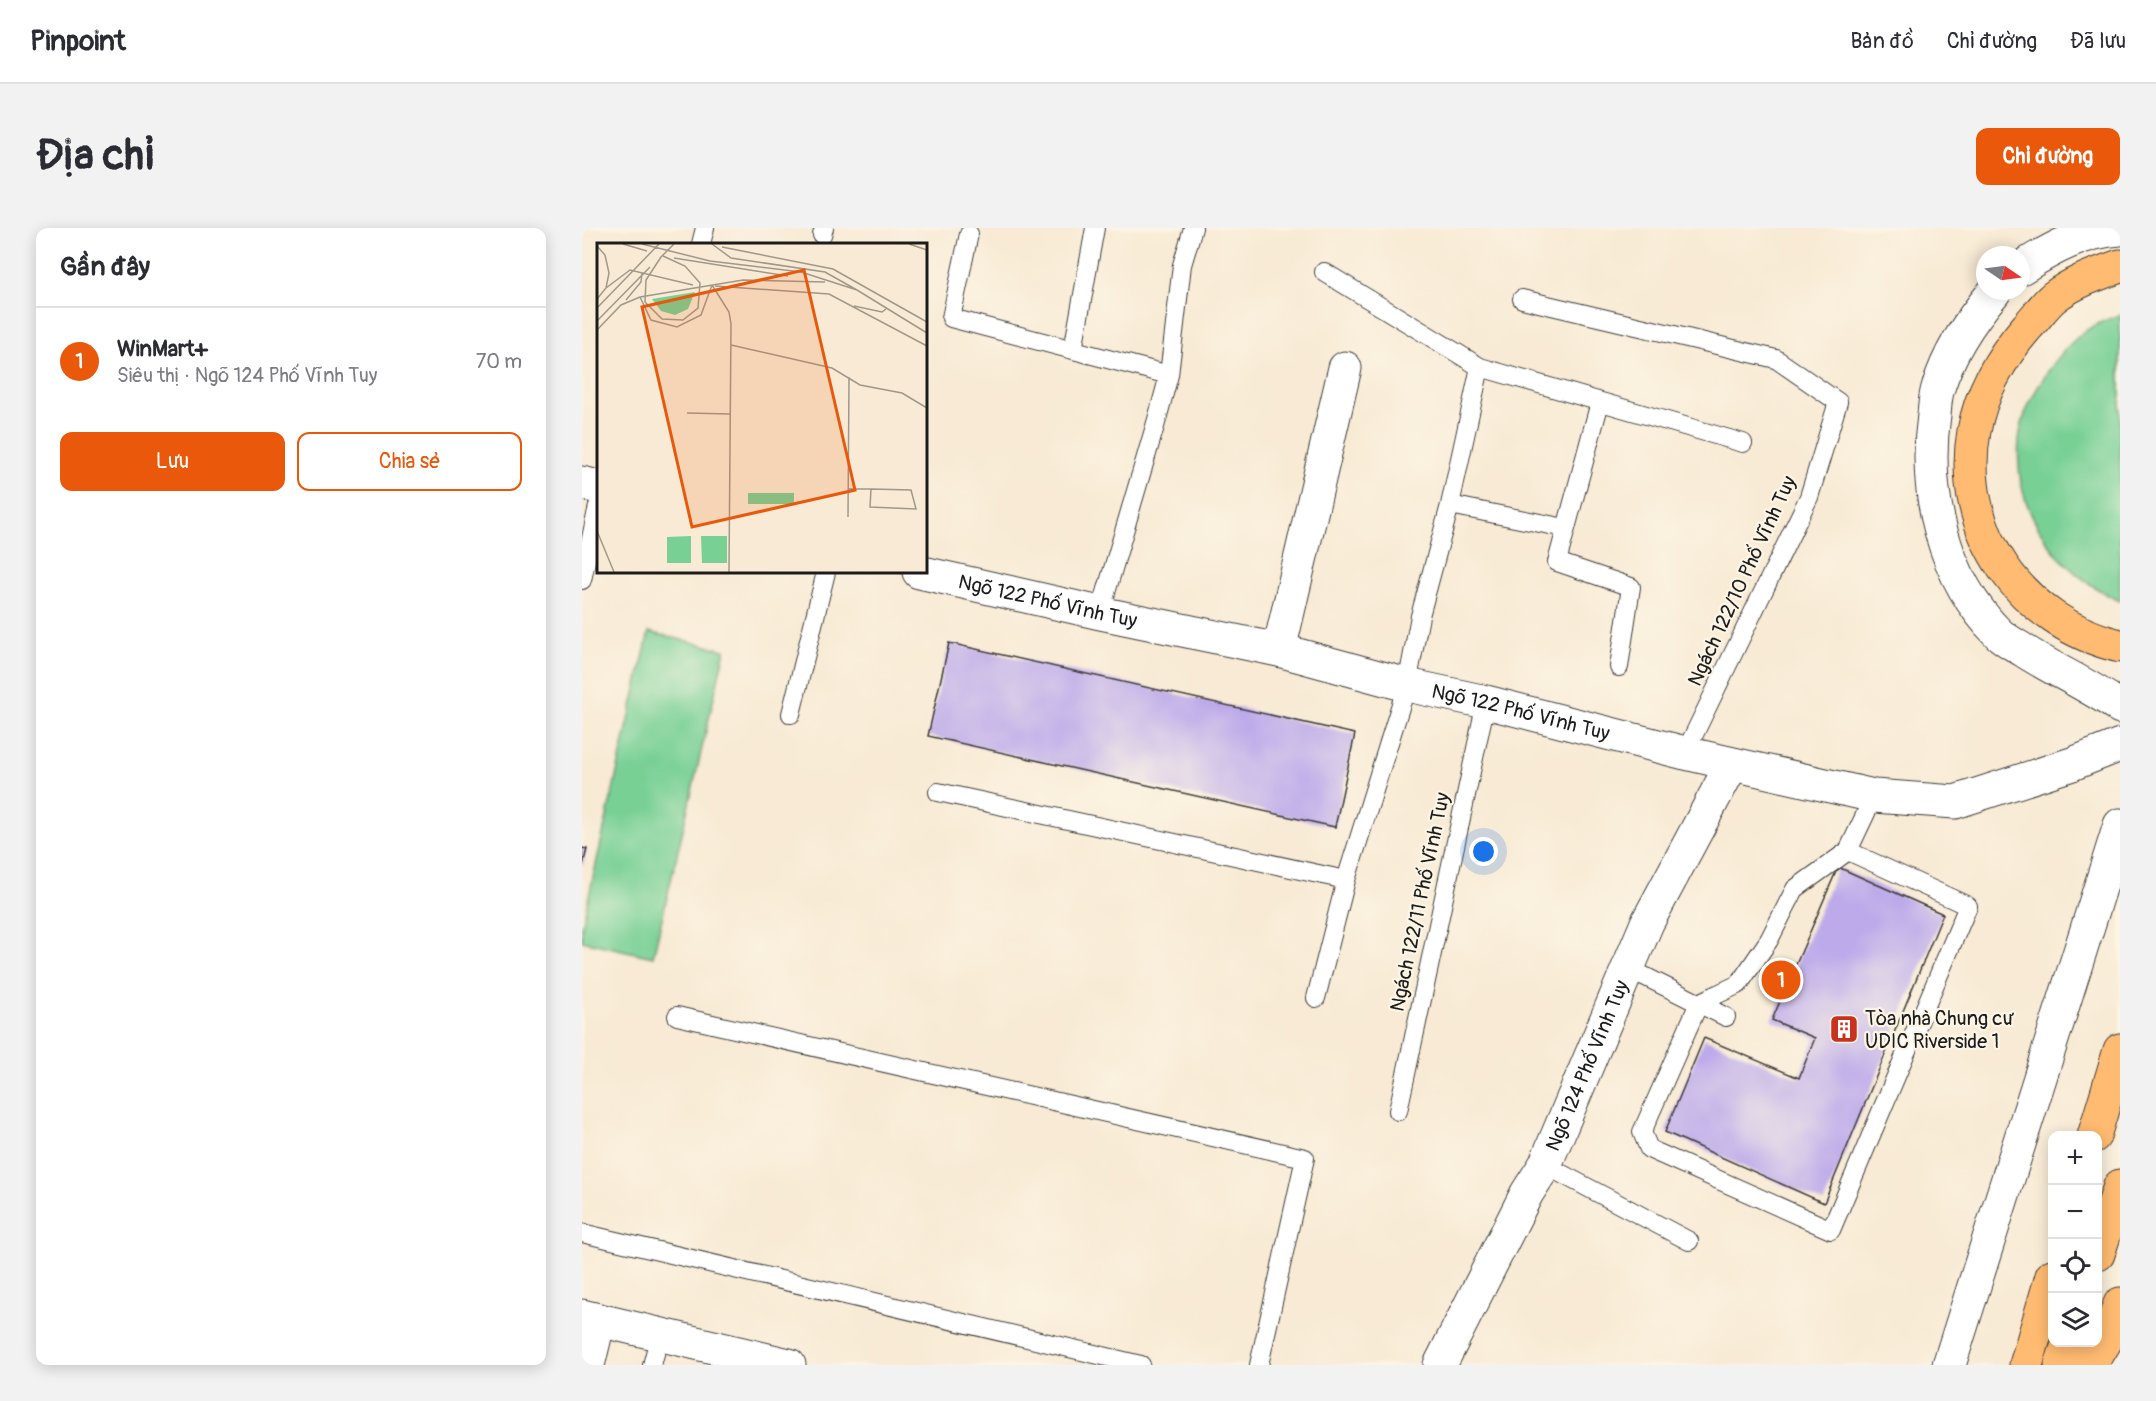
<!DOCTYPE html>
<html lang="vi">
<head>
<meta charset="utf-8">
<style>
	:root { --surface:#fff; --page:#f2f2f3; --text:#2b2b33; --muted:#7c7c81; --line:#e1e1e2; --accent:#ea580c }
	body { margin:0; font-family:Pangolin,sans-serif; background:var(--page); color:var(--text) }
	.controls { position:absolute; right:18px; bottom:18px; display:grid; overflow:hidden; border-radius:12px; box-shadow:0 3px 15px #0003 }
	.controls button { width:54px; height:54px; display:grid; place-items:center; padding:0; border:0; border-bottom:2px solid var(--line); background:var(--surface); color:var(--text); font:30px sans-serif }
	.compass { position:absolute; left:1394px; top:18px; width:54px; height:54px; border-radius:50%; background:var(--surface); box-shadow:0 3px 15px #0003; rotate:103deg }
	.you { position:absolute; left:902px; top:624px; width:21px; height:21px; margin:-15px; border:4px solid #fff; border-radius:50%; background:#1a73e8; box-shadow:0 0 0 9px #1a73e833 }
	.badge { display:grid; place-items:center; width:39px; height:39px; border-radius:50%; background:var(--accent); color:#fff; font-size:20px; font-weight:700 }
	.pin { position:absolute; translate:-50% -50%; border:3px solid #fff; box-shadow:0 2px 6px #0006 }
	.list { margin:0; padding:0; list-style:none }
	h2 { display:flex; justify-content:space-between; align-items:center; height:78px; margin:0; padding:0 24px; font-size:26px }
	h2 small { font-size:20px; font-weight:400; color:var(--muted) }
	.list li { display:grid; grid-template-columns:39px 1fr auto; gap:18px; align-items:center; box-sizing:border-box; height:108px; padding:0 24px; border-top:2px solid var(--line) }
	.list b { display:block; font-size:22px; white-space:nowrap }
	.list p { margin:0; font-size:20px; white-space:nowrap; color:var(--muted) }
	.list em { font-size:20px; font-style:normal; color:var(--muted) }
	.actions { display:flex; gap:12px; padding:18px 24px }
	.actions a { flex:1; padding:14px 0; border:2px solid var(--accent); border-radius:12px; text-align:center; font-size:21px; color:var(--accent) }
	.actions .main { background:var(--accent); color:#fff }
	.icon { flex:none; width:33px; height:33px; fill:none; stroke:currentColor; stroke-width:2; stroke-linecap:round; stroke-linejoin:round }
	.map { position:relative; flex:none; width:1538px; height:1137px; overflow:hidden; border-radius:12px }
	header { display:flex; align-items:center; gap:36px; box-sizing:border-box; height:84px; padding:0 30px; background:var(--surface); border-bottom:2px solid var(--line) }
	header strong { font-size:28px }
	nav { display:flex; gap:33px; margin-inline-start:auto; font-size:21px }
	.intro { display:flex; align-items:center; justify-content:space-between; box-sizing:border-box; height:144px; padding:0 36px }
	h1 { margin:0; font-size:42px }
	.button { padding:15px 27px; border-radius:12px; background:var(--accent); color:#fff; font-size:21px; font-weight:700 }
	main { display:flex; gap:36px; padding:0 36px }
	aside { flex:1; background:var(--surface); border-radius:12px; box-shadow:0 3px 15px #0003 }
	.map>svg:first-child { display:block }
	.green { fill:#78d095; stroke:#4a7658; stroke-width:1.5 }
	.building { fill:#bdaaea }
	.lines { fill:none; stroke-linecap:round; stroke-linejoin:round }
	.lane-casing { stroke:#3d3b38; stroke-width:20 }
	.street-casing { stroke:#3d3b38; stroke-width:35 }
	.primary-casing { stroke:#3d3b38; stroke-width:35 }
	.highway-casing { stroke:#3d3b38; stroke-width:35 }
	.lane { stroke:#fff; stroke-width:18 }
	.street { stroke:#fff; stroke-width:33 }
	.primary { stroke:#ffbb71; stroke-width:33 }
	.highway { stroke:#ffbb71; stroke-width:33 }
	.labels { text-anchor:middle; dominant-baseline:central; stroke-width:4.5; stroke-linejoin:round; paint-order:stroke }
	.street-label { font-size:20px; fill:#1c1c1c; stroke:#fcf5e5 }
	.poi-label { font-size:20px; fill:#1c1c1c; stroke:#fcf5e5; text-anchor:start }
	.inset-road { fill:none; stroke:#a0988a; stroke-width:1.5 }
	.view { fill:#e8590c; fill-opacity:0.15; stroke:#e8590c; stroke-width:3 }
	.inset-edge { fill:none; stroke:#1c1c1c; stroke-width:3 }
</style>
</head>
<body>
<header>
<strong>Pinpoint</strong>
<nav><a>Bản đồ</a><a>Chỉ đường</a><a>Đã lưu</a></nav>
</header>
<div class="intro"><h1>Địa chỉ</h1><a class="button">Chỉ đường</a></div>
<main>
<aside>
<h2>Gần đây<small></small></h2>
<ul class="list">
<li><span class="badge">1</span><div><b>WinMart+</b><p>Siêu thị · Ngõ 124 Phố Vĩnh Tuy</p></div><em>70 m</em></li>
</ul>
<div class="actions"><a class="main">Lưu</a><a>Chia sẻ</a></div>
</aside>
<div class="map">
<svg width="1538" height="1137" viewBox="0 0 1538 1137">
	<rect width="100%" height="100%" fill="#fcf5e5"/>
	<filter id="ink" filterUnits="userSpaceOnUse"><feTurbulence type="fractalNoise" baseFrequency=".0167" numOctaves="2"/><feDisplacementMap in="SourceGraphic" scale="12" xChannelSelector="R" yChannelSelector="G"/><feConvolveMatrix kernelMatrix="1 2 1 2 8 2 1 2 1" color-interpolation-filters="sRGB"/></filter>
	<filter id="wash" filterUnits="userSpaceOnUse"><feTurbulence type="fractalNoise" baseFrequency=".008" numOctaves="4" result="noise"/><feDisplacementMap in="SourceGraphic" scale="24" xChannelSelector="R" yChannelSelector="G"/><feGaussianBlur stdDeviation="1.35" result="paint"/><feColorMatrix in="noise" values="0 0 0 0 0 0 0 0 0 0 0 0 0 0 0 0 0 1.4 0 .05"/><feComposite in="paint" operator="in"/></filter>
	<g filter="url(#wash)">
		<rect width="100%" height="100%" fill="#f8ead4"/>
		<!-- green -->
		<path class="green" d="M1538,87V373C1475,344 1431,284 1437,213C1439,188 1453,162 1467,142C1487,114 1504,97 1538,87Z
			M67,404L143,422L71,729L0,713V698Z"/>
		<g id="blocks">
			<!-- building -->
			<path class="building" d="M367,415L773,506L753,599L346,508Z
				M0,620L5,621L1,637H0Z
				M1256,639L1361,686L1242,975L1083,904L1122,810L1217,850L1233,810L1190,792Z"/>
		</g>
	</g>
	<g filter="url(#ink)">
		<use href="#blocks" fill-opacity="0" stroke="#3d3b38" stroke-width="1.5"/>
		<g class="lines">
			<!-- lane casing -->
			<g class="lane-casing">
				<path id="lane" d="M387,6L369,90L587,147
					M240,7L242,0
					M119,16L123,0
					M940,71L1194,131L1256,174L1227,269L1103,525
					M491,122L513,0
					M898,139L1161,215
					M1018,174L975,334L1049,359L1037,439
					M868,277L983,300
					M0,352L16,278
					M518,385L574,195L587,147L600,37L611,0
					M209,486L244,344
					M356,564L764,652L825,457L838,388L868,277L898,139L742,44
					M1266,623L1213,661L1187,712L1157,756L1117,775L1060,904L1067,921L1249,1002L1386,678L1266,623L1292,568
					M1046,740L1144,789
					M734,770L764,652
					M95,788L723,930L677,1137
					M816,883L904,474
					M963,937L1107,1013
					M0,1005L559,1137
					M70,1137L78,1107"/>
			</g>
			<!-- street casing -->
			<g class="street-casing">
				<g id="street">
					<path d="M1439,40C1469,21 1502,3 1538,1"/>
					<path d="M1413,63C1389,91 1367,124 1356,160C1353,169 1353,178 1352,187C1341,264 1361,350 1417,406C1425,413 1435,418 1444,424C1474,443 1508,458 1538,479"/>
					<path d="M0,255L16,259"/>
					<path id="s1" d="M337,344L518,385L697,422L825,457L904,474L1103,525L1292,568L1373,574L1490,536L1538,517"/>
					<path d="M697,422L763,140"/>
					<path d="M0,1088L207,1137"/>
					<path d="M6,1137L17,1092"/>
					<path id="s2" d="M858,1137L945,965L963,937L1065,695L1150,536"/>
					<path d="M1367,1137L1538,597"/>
				</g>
			</g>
			<!-- primary casing -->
			<g class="primary-casing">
				<path id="primary" d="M1512,908L1538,822
					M1516,1026L1538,958
					M1444,1137L1470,1048
					M1479,1137L1487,1114
					M1509,1137L1526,1109L1538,1076"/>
			</g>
			<!-- highway casing -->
			<g class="highway-casing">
				<path id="highway" d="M1538,38C1516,46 1491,54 1472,69C1462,77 1454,90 1445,99C1419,129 1399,164 1392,203C1374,304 1440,395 1538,418"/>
			</g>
			<!-- lane -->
			<use href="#lane" class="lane"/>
			<!-- street -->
			<use href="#street" class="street"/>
			<!-- primary -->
			<use href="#primary" class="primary"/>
			<!-- highway -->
			<use href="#highway" class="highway"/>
		</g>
	</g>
	<!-- icons -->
	<defs>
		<g id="building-square" transform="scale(1.5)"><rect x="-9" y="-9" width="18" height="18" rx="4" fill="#c8321e" stroke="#fcf5e5"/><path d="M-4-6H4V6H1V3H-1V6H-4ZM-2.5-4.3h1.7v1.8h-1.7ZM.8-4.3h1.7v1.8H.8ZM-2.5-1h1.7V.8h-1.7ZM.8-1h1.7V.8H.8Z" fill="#fff"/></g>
	</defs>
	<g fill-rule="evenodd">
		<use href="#building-square" x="1262" y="801"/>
	</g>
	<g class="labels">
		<!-- street labels -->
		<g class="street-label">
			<text transform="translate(1160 353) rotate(-65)">Ngách 122/10 Phố Vĩnh Tuy</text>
			<text stroke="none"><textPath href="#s1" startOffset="132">Ngõ 122 Phố Vĩnh Tuy</textPath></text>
			<text stroke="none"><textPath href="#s1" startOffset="618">Ngõ 122 Phố Vĩnh Tuy</textPath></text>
			<text transform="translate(838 674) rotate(-78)">Ngách 122/11 Phố Vĩnh Tuy</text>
			<text stroke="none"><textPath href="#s2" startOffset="334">Ngõ 124 Phố Vĩnh Tuy</textPath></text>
		</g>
		<!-- poi labels -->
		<g class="poi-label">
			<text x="1283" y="790">Tòa nhà Chung cư<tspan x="1283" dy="23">UDIC Riverside 1</tspan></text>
		</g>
	</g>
	<!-- overview -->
	<g transform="translate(15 15)">
		<rect width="330" height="330" fill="#f8ead4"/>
		<path d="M98,49L91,66L78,72L64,68L55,56ZM151,250H197V261H151ZM94,293V320H70V294ZM104,293H130V320H105Z" fill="#78d095"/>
		<path class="inset-road" d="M26,1L50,8M45,1L113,18L204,29L260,47L330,90M115,1L134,15L228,29L260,47M312,1L330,7M0,3L8,12L12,30L9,45L0,56M125,4L236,26L330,79M64,14L49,37L48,59L65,76L86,77L101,65L103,40L88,23L66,13M63,15L77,1M77,15L191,33M115,42L132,69L134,81L132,329M118,43L232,51L330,103M9,45L33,27L96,42M43,54L54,77L80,84L104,72L115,42M29,57L44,39L45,30M257,63L285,69L289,66M0,65L62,1M0,78L53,24M0,87L24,62L43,54L146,37L228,39M134,102L235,125L263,142L305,150L330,165M90,170L133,171M251,246H274L314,247L319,266L273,264L274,246M251,274L252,134M0,288L17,329"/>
		<path class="view" d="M207,27L258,247L95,284L45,64Z"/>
		<rect width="330" height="330" class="inset-edge"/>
	</g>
</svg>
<div class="controls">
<button>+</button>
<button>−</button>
<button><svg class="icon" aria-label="locate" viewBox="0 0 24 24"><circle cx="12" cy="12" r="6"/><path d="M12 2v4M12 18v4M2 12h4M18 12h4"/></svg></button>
<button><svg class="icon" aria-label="layers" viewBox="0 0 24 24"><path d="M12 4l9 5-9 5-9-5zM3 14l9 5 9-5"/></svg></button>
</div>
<svg class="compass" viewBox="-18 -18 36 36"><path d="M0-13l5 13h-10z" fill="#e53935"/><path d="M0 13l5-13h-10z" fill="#7c7c81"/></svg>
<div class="you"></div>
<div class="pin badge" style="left:1199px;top:752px">1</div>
</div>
</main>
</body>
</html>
